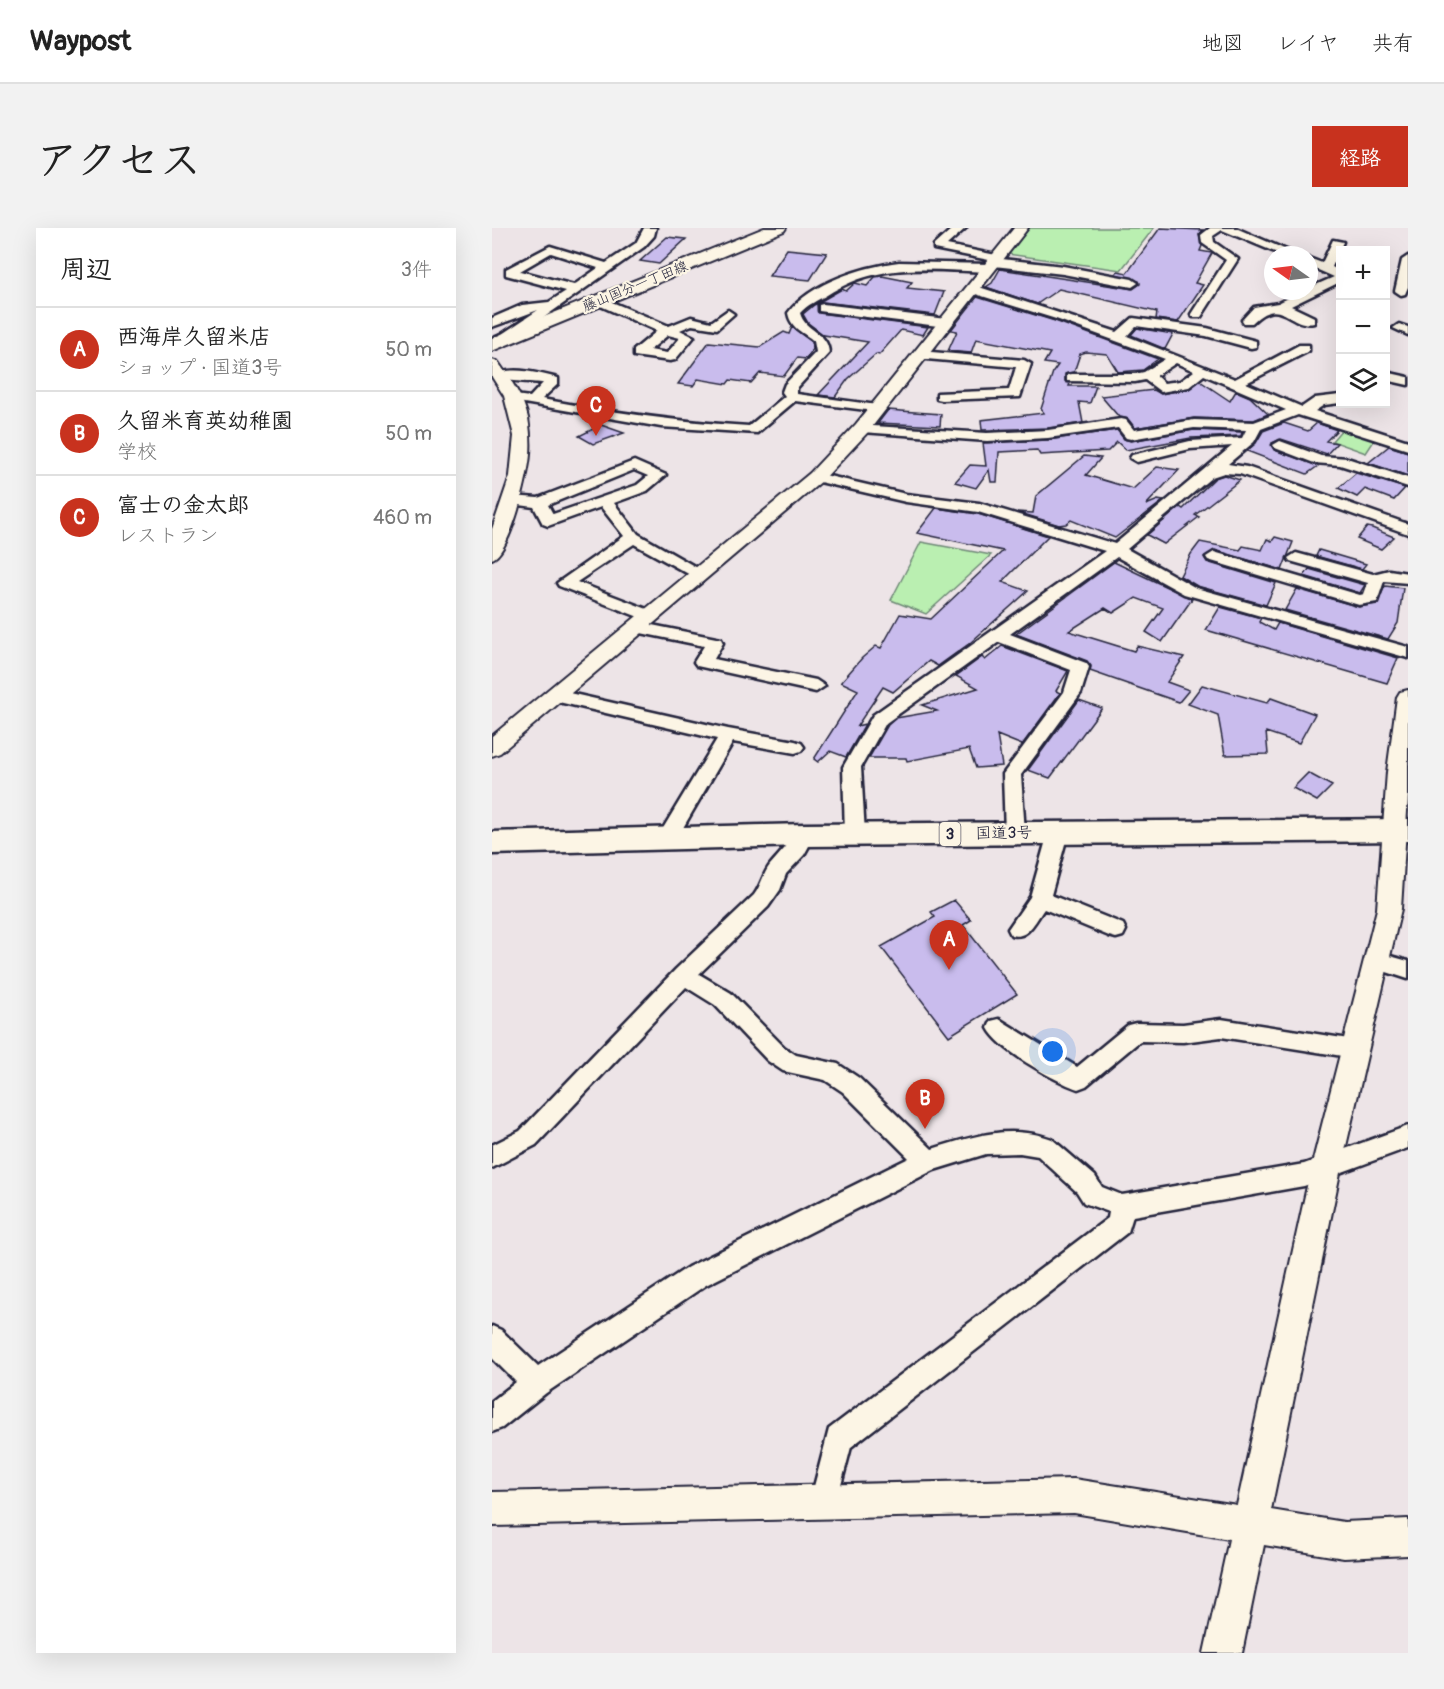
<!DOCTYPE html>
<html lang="ja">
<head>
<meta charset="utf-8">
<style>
	:root { --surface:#fff; --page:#f2f2f2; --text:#222; --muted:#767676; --line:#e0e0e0; --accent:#c8321e }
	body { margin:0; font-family:Pangolin,"Klee One",sans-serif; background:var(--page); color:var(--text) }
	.controls { position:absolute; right:18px; top:18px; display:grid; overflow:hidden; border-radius:0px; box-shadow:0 6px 24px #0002 }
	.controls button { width:54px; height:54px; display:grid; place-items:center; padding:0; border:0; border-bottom:2px solid var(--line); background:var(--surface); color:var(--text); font:30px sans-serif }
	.compass { position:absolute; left:772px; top:18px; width:54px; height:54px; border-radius:50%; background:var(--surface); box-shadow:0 6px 24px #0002; rotate:284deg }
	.you { position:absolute; left:561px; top:824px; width:21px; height:21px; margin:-15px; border:4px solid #fff; border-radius:50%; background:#1a73e8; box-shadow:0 0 0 9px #1a73e833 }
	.badge { display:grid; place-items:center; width:39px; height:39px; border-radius:50%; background:var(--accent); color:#fff; font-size:20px; font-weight:700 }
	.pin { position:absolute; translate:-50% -50px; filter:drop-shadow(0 2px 3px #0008) }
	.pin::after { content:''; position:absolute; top:32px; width:21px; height:18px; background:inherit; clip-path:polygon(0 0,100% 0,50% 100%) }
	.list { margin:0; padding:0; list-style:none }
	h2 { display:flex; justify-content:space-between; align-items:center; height:78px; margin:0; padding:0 24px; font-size:26px }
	h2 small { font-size:20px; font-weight:400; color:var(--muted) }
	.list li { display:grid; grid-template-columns:39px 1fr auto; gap:18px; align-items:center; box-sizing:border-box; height:84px; padding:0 24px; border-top:2px solid var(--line) }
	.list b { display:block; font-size:22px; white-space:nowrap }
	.list p { margin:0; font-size:20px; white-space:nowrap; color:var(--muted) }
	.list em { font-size:20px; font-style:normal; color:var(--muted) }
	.icon { flex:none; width:33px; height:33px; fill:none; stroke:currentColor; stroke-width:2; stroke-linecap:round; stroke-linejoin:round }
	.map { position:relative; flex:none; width:916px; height:1425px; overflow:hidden; border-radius:0px }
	header { display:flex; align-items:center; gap:36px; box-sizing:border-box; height:84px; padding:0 30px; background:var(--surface); border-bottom:2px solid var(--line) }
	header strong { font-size:28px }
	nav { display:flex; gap:33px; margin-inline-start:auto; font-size:21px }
	.intro { display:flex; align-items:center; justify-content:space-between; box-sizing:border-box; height:144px; padding:0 36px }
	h1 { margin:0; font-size:42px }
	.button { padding:15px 27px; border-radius:0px; background:var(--accent); color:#fff; font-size:21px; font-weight:700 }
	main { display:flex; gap:36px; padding:0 36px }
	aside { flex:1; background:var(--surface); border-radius:0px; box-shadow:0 6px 24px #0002 }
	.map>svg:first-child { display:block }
	.green { fill:#baefb1; stroke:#6e8876; stroke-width:1.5 }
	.building { fill:#c9bced; stroke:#22223b; stroke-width:1.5 }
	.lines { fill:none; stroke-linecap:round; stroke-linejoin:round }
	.minor-casing { stroke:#22223b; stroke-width:5 }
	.tertiary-casing { stroke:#22223b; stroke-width:4 }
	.secondary-casing { stroke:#22223b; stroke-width:4 }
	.trunk-casing { stroke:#22223b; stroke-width:5 }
	.minor { fill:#fcf5e5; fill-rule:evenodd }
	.tertiary { fill:#fcf5e5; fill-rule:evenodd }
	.secondary { fill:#fcf5e5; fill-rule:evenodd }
	.trunk { fill:#fcf5e5; fill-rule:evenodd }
	.labels { text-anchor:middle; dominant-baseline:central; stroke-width:4.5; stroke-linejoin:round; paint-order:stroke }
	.far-street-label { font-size:14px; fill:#22223b; stroke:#fcf5e5 }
	.shield { fill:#fcf5e5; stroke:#63616e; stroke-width:1.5 }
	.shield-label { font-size:15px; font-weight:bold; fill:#22223b }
	.street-label { font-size:16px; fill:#22223b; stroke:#fcf5e5 }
</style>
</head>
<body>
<header>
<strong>Waypost</strong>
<nav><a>地図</a><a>レイヤ</a><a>共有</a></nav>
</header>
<div class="intro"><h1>アクセス</h1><a class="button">経路</a></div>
<main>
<aside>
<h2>周辺<small>3件</small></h2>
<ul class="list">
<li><span class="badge">A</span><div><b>西海岸久留米店</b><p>ショップ · 国道3号</p></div><em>50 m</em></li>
<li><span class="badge">B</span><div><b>久留米育英幼稚園</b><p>学校</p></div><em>50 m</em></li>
<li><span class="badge">C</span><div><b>富士の金太郎</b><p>レストラン</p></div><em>460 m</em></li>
</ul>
</aside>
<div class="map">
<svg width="916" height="1425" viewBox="0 0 916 1425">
	<rect width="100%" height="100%" fill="#ede4e7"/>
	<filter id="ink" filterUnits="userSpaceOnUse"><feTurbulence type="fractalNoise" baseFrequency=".0167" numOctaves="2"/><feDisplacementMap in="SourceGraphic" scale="12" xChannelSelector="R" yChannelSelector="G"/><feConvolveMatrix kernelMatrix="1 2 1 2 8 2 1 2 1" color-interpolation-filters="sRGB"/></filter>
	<g filter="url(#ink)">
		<!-- green -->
		<path class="green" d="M535,0H662L629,42L515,26Z
			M851,200L884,210L874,225L840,213Z
			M429,314L499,327L434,386L399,372Z"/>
		<!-- building -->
		<path class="building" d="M668,0L711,2L707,7L710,18L708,23L720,25L703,55L711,57L686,94L664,91L665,84L567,61L545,76L494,59L500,55L508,41L641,61L648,56L647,53L623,46L626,43L635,45Z
			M175,9L194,11L167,36L148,33Z
			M295,21L335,25L318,52L277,48Z
			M390,48L420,54L415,60L452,64L443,87L331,74L325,76L327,85L436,99L431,107L409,102L387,127L384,126L356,151L343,169L326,167L376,114L332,107L316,95L311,86L322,77L350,61L354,63L363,55L375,58L383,49Z
			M485,69L563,93L666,131L651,142L626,144L615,126L594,124L588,126L582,144L573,146V153L578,155L577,158H604L598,175L587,174L591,195L556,200L490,202L489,192L552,185L549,181L561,144L566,137L552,135L558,125L484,111L479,125L456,123L465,103L459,102Z
			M300,99L320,114L321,121L314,131L305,130L292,148L268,145L259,155L238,152L235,156L206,151L201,158L186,156L217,114L268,119L292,104L297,106Z
			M645,100L681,106L673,121L639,107Z
			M708,153L738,173L744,163L758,169L776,186L762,192L702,190L643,200L636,191L627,189L609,168L662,162L669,166L697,161Z
			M396,182L449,186L448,198L386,195Z
			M792,195L816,203L825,195L845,202L834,213L845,215L835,226L789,211L780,215L782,222L826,238L815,246L755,223L764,215L771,203Z
			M109,197L132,205L101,216L87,208Z
			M625,202L632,211L639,213L702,202L750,204L749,208L699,210L634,222L625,214L616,223L548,227L545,222L507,224L505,254H499L497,242L484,260L463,254L478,237L494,238L491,215L556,212Z
			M897,218L916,224V248L876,235Z
			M592,228L609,230L594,247L641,261L665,239L687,242L654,277L666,272L671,273L623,310L579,292L574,296L567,297L525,284L541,285L544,268Z
			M864,245L913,260L902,272L873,261L865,269L846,260Z
			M732,247L748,252L703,287L707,289L672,316L655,307L688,279L691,281L723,250Z
			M444,280L486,286L556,308L510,354L536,363L478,415L446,438L437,433L401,464L391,459L365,498L373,496L354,529L338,523L326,534L322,531L366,462L349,454L370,430L384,418L389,420L408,386L439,391L511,323L425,305Z
			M875,299L880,300L902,309L889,321L865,311Z
			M783,309L801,314L790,342L723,322L712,329L715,334L784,355L774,377L705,358L688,348L699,326L708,314L748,322L751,318L770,322L775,311L780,313Z
			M827,322L874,336L870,341L824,328Z
			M622,334L700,371L670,414L654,404L671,380L644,370L621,385L613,380L577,403L642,423L645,418L692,429L675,454L697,462L687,474L598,443L599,438L595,433L524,406Z
			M817,341L873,357L868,365L812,348Z
			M893,358L911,360L906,395L896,411L793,382L805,361L867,379L885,376Z
			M728,379L769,390L767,394L782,402L786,395L906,430L895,455L714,402Z
			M510,418L576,443L564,463L568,465L530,517L505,507L510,538L484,540L477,521L415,533L414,530H377L396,497L404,490L445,483L430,477L486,460L464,448L490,429L493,432Z
			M710,457L775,475L779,470L823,486L807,515L774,504L776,526L733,527L726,487L696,476Z
			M587,472L610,480L558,550L536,542Z
			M816,545L840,558L825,573L801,560Z
			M462,672L479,692L471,697L525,766L457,808L389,719L443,689L439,684Z"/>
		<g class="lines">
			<!-- minor casing -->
			<g class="minor-casing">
				<path id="minor" d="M152,0H164L162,8L152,19L14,116H4V110L46,82L0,99V90L30,77L57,74L74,63L14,47V41L58,18L114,35L144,15ZM59,25L106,40L82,57L28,43Z
					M461,0H474L455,17L509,28L510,31L571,38L640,51L646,55L640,59L571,46L502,38L498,36L497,32L442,21V17Z
					M718,0H744L806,27H790L730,2L721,8L722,14L746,31L709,89H701L699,86L734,32L710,15L709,7Z
					M841,12L851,14L840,39L848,43V54L799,78L822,89V95C797,100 789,66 760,95H752L750,92L762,79L786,75L811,63H817V60L842,49L817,38V30L830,35Z
					M916,28V59L913,66L909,67L903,63L910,32Z
					M407,34L497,36L503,40L497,44C437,42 388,33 335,67C326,72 315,77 308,85C313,104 336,103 337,125L305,160V166L385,177L390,178V184L303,173L265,205L169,199L15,172V166L38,169L51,155C41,154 6,153 1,149C16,136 49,146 66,150V156L50,171C119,184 187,194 257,198L293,168L290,164L293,156L324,124L322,113C311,104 299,101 296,85C319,54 371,39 407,34Z
					M481,57L625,104L641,90L715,100L764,113V119L759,120L714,108L644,98L635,108L743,151L807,117H817V123L754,155L810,179L823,170L848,167V175L832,177L823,183L916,213V222L806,187L769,201L762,214L736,236L755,239L916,296V306L748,246L732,245L720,249L635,321L704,360L916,419V430L692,366L625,329L518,406L594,435L597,439L589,465L529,547L533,605L530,610H516L513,605L511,546L572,464L579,442L507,414L394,495L369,539L373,606L370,611H356L353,606L351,539L381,487L613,323L486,284L414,274L319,252L317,249L319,246L324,245L414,266L487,275L623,316L740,218L698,221L645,234L638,230L640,227L698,213L750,210L754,202L702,200L639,211L634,210L626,200L556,210L495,213L370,204L365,203V197L495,205L556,202L629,191L634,192L642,202L702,192L762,194L794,182L712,147L697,159L669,164L653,152L643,154L575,153V147L580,146H643L652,144L673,131L564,91L477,64V58ZM684,135L702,143L688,153L672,155L664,148Z
					M108,69L177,98L199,89L219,94L236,82L242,86L225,101L200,97L188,102L202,109L183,132L178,133L142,128V122L165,103L104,76L102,73ZM176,107L188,110L175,125L158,122Z
					M331,76L454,91L460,95L454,99L327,83V77Z
					M907,96L916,99V107L901,100Z
					M428,123L532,132L539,136L528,169L450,172L445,171V165L517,162L524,139L423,130L422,127Z
					M894,144L916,149V157L894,152Z
					M788,213L829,228L855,230L916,250V259L848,237L822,235L783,220L781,217Z
					M142,233L174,247L155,263L122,275L146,306L216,346L208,351L202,349L142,316L85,354L163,384L165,388L157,393L67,358L65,355L132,308L109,279L56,298L51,296L42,279L20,276L13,272L20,268L46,270ZM142,242L156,248L145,257L61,286L56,277Z
					M722,324L868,367L872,366L876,355L798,333L796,330L804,325L881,346L897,342L916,345V355L892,353L885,374L867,377L716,332L714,329Z
					M145,394L229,411L231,415L222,431L324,452L333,458L324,464L205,438L202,434L212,418L139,403L137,399Z
					M64,462L236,501L303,513L309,515L312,519L309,523L303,525L241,514L181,617L174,619L167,617L164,612L225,511L58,472L55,468Z
					M566,598L573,600L576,605L559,667L631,696L634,702L631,708L624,710L617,708L552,681C543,693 536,712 519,707L516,701L538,669L556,605L559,600Z
					M313,600L320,602L323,607L312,627L294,646L288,662L276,679L207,746L239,765L292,819L304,827L346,836L367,850L440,921C481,908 518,896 560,911L603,948L610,959L630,967L812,936L916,898V920L812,958L641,988L636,1004L359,1219L342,1284L332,1288L322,1284L318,1274L337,1201L616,990L617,984L592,975L585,964L546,928L528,925L494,926L442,942L214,1057L54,1165L10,1200L0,1204V1173L24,1154L0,1130V1098L9,1102L46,1138L196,1039L417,930L351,864L333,852L291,843L276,833L223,777L194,759L44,917L0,940V917L28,903L184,741L262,667C269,658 271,646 278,637C288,625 298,616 306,602Z
					M884,724L916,733V751L876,738L873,732L876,726Z
					M507,791L585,839L636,797L644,795L691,796L729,791L863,812L871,814L874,821L871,828L863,830L729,809L691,814L648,813L594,858L586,861C563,853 507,822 496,800L499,793Z"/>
			</g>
			<!-- tertiary casing -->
			<g class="tertiary-casing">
				<path id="tertiary" d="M522,0H536L376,204L330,253L8,525L0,528V508L318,245L364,196Z
					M0,132L6,134C18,151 31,168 36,190C38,202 39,214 38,226C37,246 18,326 0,331V301L18,248L22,208L12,168L0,149Z
					M916,462V567L909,681L849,940L779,1282L852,1294L916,1291V1327L852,1330L772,1317L750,1425H712L737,1311L582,1285L0,1298V1264L582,1251L745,1277L819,940L885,681L895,544L905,469L908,464Z"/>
			</g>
			<!-- secondary casing -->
			<g class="secondary-casing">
				<path id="secondary" d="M272,0H294L292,3L0,123V110Z"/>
			</g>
			<!-- trunk casing -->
			<g class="trunk-casing">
				<path id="trunk" d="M916,591V613L313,618L0,626V604L313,596Z"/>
			</g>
			<!-- minor -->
			<use href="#minor" class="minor"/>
			<!-- tertiary -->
			<use href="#tertiary" class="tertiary"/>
			<!-- secondary -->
			<use href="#secondary" class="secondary"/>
			<!-- trunk -->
			<use href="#trunk" class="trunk"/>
		</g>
	</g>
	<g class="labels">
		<!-- far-street labels -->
		<g class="far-street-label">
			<text transform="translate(143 58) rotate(-22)">藤山国分一丁田線</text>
		</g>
		<!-- shield labels -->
		<rect class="shield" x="447.5" y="594" width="21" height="24" rx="4.5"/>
		<g class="shield-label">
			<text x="458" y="606">3</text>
		</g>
		<!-- street labels -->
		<g class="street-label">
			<text transform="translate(512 605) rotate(-1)">国道3号</text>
		</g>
	</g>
</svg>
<div class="controls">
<button>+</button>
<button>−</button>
<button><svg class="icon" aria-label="layers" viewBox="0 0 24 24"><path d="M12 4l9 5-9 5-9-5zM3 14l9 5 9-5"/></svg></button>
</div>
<svg class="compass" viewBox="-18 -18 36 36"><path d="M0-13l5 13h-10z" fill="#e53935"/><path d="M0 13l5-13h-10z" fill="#767676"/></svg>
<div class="you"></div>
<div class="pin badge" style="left:457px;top:742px">A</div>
<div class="pin badge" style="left:433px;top:901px">B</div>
<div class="pin badge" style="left:104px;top:208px">C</div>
</div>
</main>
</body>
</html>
